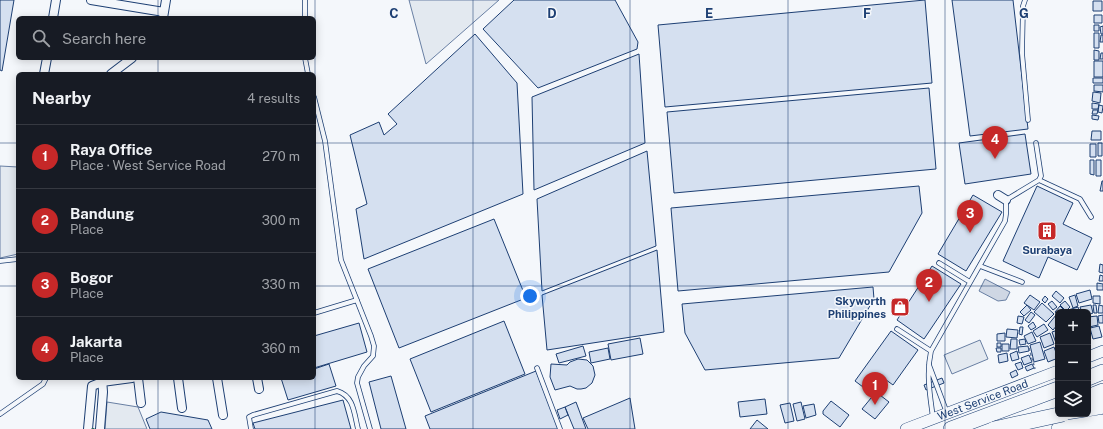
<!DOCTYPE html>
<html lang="en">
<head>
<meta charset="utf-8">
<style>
	:root { --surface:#171b24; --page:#20242c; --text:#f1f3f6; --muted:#9ea1a6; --line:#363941; --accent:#c62828 }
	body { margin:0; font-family:"Public Sans",sans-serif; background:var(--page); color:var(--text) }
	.controls { position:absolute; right:12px; bottom:12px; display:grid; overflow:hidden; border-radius:6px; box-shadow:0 2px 10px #0003 }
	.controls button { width:36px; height:36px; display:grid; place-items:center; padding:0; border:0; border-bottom:1px solid var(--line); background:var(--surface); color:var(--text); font:20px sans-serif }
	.you { position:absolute; left:530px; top:296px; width:14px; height:14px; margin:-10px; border:3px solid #fff; border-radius:50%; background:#1a73e8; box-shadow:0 0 0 6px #1a73e833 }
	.badge { display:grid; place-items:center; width:26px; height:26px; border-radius:50%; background:var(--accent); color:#fff; font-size:13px; font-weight:700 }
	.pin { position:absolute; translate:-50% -33px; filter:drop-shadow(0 1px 2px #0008) }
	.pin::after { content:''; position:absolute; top:21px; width:14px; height:12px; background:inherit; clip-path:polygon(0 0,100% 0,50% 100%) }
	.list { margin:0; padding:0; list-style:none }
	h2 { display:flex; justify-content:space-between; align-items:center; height:52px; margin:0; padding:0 16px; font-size:17px }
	h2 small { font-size:13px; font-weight:400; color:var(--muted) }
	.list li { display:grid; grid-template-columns:26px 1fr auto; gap:12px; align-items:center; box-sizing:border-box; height:64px; padding:0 16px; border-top:1px solid var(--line) }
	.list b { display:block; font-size:15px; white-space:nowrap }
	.list p { margin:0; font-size:13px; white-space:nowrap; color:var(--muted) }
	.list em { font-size:13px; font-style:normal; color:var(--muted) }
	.icon { flex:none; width:22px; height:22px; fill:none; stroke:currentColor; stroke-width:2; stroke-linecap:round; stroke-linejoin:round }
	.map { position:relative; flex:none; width:1103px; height:429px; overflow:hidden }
	.search { position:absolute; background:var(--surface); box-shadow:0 2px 10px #0003; left:16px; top:16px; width:300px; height:44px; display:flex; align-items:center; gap:10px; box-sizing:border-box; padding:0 14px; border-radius:6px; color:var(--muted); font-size:15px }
	.panel { position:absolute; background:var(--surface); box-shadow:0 2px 10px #0003; left:16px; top:72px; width:300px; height:308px; border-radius:6px }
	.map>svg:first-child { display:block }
	.green { fill:#e3e9f0; stroke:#687fa3 }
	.water { fill:#cfd7e4; stroke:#687fa3 }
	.building { fill:#d5e0f0; stroke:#1d3f73 }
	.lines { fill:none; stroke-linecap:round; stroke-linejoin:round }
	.service-casing { stroke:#1d3f73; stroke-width:5.5 }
	.minor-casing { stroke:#1d3f73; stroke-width:10 }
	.secondary-casing { stroke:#1d3f73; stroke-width:12 }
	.motorway-casing { stroke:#1d3f73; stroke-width:16 }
	.path { stroke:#5e769c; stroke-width:1.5; stroke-dasharray:3 2; stroke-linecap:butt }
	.service { stroke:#f4f7fb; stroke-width:4 }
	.minor { stroke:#f4f7fb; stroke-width:8 }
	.secondary { stroke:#f4f7fb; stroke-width:11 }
	.motorway { stroke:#f4f7fb; stroke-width:15 }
	.motorway-bridge-casing { stroke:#1d3f73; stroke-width:16; stroke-linecap:butt }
	.motorway-bridge { stroke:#f4f7fb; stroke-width:15 }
	.hedge { stroke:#2c6c60; stroke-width:3; stroke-dasharray:2 3; stroke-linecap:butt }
	.grid { fill:none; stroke:#1d3f73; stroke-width:1; stroke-opacity:0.55 }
	.labels { text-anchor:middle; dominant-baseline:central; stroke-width:3; stroke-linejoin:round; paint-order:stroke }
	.poi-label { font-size:11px; font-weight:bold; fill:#1d3f73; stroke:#f4f7fb }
	.street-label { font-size:11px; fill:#1d3f73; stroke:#f4f7fb }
	.grid-label { font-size:13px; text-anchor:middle; font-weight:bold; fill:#1d3f73; stroke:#f4f7fb; stroke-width:3; stroke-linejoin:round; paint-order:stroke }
</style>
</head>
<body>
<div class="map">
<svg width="1103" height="429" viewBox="0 0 1103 429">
	<rect width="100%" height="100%" fill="#f4f7fb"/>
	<!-- green -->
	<path class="green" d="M409,0H499L426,64Z
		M0,166L18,167V254L0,258Z
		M980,340L988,359L952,374L944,355Z
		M107,402L138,407L147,429H105Z"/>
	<!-- water -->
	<path class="water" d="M985,279L1010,292L1006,300L998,301L979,291Z"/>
	<!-- building -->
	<path class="building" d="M0,0H14L2,71L0,70Z
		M514,0H615L638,42L637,49L538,88L483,29Z
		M925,0L932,83L665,107L658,25Z
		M952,0H1013L1028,129L970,136Z
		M1093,1H1102V11H1093Z
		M1094,15H1102V23H1094Z
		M1094,25H1099V31H1094Z
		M1103,26V34H1101L1100,27Z
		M1094,33H1099V48H1094Z
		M475,34L517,83L523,194L364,259L356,209L367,204L350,135L379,122L384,135L397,124L388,114Z
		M1101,35H1103V42H1100Z
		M1094,50L1099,51V60H1094Z
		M1101,53H1103V59H1100Z
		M639,54L645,143L534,190L532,97Z
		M1094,61H1103V77H1094Z
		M1093,78H1103V83H1093Z
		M1094,85H1103V92L1094,91Z
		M929,88L936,169L674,193L667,112Z
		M1093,92L1101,93L1100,103L1092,101Z
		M1092,103L1099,104L1098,109H1092Z
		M1099,105L1103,106L1102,113L1098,112Z
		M1093,110H1098L1097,114H1092Z
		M1092,115L1099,116L1098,120L1092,119Z
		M1092,131H1101V140H1091Z
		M1025,134L1031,174L965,184L959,143Z
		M1098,143H1102V156H1098Z
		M1090,144H1096V157H1090Z
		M647,151L656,246L542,291L537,199Z
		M1090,160H1094V175L1090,174Z
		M1096,160H1101V176H1096Z
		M1102,181H1103V191H1100Z
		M919,186L922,213L889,272L678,291L671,208Z
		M1037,186L1073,203L1063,224L1092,238L1077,270L1048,257L1039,278L1003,261Z
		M973,195L1002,212L966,271L938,254Z
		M494,219L526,298L399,348L368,269Z
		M657,250L664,332L547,350L542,295Z
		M1100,264L1103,265V273L1099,272Z
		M932,266L961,284L924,339L897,320Z
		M1100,275L1103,276V281H1099Z
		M1097,283L1103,284V290H1097Z
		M873,287L874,299L839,358L705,370L685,333L682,304Z
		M1090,290L1092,299L1079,303L1076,294Z
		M1056,291L1064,298L1060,303L1052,296Z
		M1030,295L1040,302L1034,310L1024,303Z
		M1075,295L1078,306L1073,308L1069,297Z
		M1045,296L1048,299L1045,303L1042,300Z
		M1093,296H1100V304L1093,303Z
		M1052,301L1057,307L1053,310L1048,304Z
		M1065,301L1070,307L1066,311L1060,305Z
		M1042,303L1054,314L1046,322L1034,312Z
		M1027,305L1031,310L1024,316L1020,312Z
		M1091,305L1093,313L1088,315V312H1082L1080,307Z
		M1093,305H1096L1097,313H1094Z
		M1099,305L1103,306V313H1098Z
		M1060,306L1065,311L1058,312V314L1055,312Z
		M1078,307L1080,312H1069L1068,310Z
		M1031,312L1035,315L1029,323L1025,320Z
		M1056,315L1058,317V324L1053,330L1048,325Z
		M1103,315V323H1099L1098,316Z
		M1018,316L1024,317L1022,324L1017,323Z
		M1097,316L1098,325L1089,327L1088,317Z
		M504,321L525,374L431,412L410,359Z
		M1033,322L1036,327L1031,330L1028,326Z
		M359,323L367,352L314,368V336Z
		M1044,324L1048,330L1037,337L1033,331Z
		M1099,326L1102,337L1093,339L1090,328Z
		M1020,327H1023L1022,335L1019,334Z
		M1007,329L1018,330L1017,338L1006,337Z
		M1058,330V342L1056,343L1052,332Z
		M891,331L918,350L893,385L878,374L867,390L855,381Z
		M1032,332L1036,341L1028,344L1024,336Z
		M1005,333V341H997V334Z
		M1050,333L1054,344L1044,348L1040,337Z
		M640,338L643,354L611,360L608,344Z
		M1011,339H1017V349H1010Z
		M1025,339L1026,344L1020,345L1019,340Z
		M1040,342L1045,359L1034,362L1030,345Z
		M997,343H1001V347H997Z
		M1002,344H1009V351H1002Z
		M583,346L586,356L559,363L556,354Z
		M1028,346L1029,351L1019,353L1018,347Z
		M1054,347L1058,358L1048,362L1044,351Z
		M608,348L610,359L591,363L589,352Z
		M996,348H1001V352H997Z
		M1017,351L1019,359L1012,361L1010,354Z
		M1007,353L1008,361L999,363L998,355Z
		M1029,355L1032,362L1024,365L1021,358Z
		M578,359L587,360L593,366L595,375L592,383L586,388L581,389H577L570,386L555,390L550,377L551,364L567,365L570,362Z
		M1021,362L1023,368L1018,370L1015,364Z
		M329,364L336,386L288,400L281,378H314V369Z
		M1032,364L1034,368L1027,371L1025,367Z
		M1016,370L1018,375L1012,378L1010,373Z
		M536,371L559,429H430L425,416Z
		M391,376L406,429H381L369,382Z
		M942,378L944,383L926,390L924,385Z
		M876,392L889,402L875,419L862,409Z
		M630,398L635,429H588L583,418Z
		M765,399L767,414L740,417L738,402Z
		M343,400L351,429H255L253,423Z
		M831,401L849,415L840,427L823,414V411Z
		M576,402L586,429H574L565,407Z
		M801,402L805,419L797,421L793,404Z
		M790,403L794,421L785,423L780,405Z
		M814,404L816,415L806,418L803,406Z
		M565,407L568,415L560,419L557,410Z
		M161,412L208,420L212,429H150L146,419Z
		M757,420L768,429H750Z"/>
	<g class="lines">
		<!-- service casing -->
		<g class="service-casing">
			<path id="service" d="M305,0V18
				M1025,0L1023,6L1022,53L1028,120
				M305,58L308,74
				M314,97L325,141L341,260L371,336L374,346L373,356L364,366L358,377L357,383L370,429
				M1039,180L1080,199L1091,217
				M0,261L18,259
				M939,263L970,282
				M980,266L1022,282
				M314,313L357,300
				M897,329L931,351
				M929,365L947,413
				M537,368L560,429
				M0,414L43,384L46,378
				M933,418C930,395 926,374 931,351L1005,221L1006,214V200L1039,180L1041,176L1036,143
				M251,429L249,417L253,415L337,391C354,396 354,413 358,429"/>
		</g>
		<!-- minor casing -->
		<g class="minor-casing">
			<path id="minor" d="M91,0L164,12
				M53,18L56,0
				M163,18L166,0
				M44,74L47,58
				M111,74L132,58
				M998,195L1006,200
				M138,378L141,403
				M178,378L182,408
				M217,378L223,415
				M257,378L259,389
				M88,429L92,386L102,382L132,378
				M100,429L103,392L102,378"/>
		</g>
		<!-- secondary casing -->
		<g class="secondary-casing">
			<g id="secondary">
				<path d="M1088,357L1103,351"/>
				<path id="s1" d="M906,429L1058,371"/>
			</g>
		</g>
		<!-- motorway casing -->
		<g class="motorway-casing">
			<path id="motorway" d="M1088,378L1103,372
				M1088,397L1103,391
				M1088,409L1103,406
				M951,429L1058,389
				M1059,429L1103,422"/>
		</g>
		<!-- path -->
		<path class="path" d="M1029,348L1035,369"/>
		<!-- service -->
		<use href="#service" class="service"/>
		<!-- minor -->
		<use href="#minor" class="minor"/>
		<!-- secondary -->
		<use href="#secondary" class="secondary"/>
		<!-- motorway -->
		<use href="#motorway" class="motorway"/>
		<!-- motorway-bridge casing -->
		<g class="motorway-bridge-casing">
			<path id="motorway-bridge" d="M994,429L1063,414"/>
		</g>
		<!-- motorway-bridge -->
		<use href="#motorway-bridge" class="motorway-bridge"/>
		<!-- hedge -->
		<path class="hedge" d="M93,429V428"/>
	</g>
	<!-- grid -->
	<path class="grid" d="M158,0V18M315,0V429M473,0V429M630,0V429M788,0V429M945,0V429M158,58V74M0,143H18M314,143H1103M0,286H18M314,286H1103M158,378V429"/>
	<!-- icons -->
	<defs>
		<g id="building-square" transform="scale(1)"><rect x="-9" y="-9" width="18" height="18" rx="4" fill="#c62828" stroke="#f4f7fb"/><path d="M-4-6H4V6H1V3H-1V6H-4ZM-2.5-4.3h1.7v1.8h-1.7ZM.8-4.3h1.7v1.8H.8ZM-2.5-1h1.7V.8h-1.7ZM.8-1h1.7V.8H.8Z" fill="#fff"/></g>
		<g id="shop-square" transform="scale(1)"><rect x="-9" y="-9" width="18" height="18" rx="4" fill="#c62828" stroke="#f4f7fb"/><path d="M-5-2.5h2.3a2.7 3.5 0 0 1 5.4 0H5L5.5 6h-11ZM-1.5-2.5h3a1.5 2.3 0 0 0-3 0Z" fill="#fff"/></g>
	</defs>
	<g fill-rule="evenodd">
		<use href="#building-square" x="1047" y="231"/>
		<use href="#shop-square" x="900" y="307"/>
	</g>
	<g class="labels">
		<!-- poi labels -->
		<g class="poi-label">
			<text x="1047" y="250">Surabaya</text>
			<text x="886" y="301" text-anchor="end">Skyworth<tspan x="886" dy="13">Philippines</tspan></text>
		</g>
		<!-- street labels -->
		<g class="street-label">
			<text stroke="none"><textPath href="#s1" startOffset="82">West Service Road</textPath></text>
		</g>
	</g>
	<g class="grid-label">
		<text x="394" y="18">C</text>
		<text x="552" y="18">D</text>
		<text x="709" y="18">E</text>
		<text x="867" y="18">F</text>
		<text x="1024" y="18">G</text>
	</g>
</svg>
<div class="controls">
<button>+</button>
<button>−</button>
<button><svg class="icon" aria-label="layers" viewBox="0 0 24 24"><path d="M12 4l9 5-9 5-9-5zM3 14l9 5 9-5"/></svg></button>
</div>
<div class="you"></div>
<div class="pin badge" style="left:875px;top:405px">1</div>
<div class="pin badge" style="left:929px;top:302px">2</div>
<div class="pin badge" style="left:970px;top:233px">3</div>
<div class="pin badge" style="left:995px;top:159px">4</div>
<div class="search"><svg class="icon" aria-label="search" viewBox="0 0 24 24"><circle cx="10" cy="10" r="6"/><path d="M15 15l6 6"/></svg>Search here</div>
<section class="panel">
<h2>Nearby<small>4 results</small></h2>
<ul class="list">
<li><span class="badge">1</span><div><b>Raya Office</b><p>Place · West Service Road</p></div><em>270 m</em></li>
<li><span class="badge">2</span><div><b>Bandung</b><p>Place</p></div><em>300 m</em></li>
<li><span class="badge">3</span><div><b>Bogor</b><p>Place</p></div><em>330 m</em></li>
<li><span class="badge">4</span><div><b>Jakarta</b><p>Place</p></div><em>360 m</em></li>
</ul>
</section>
</div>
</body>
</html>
